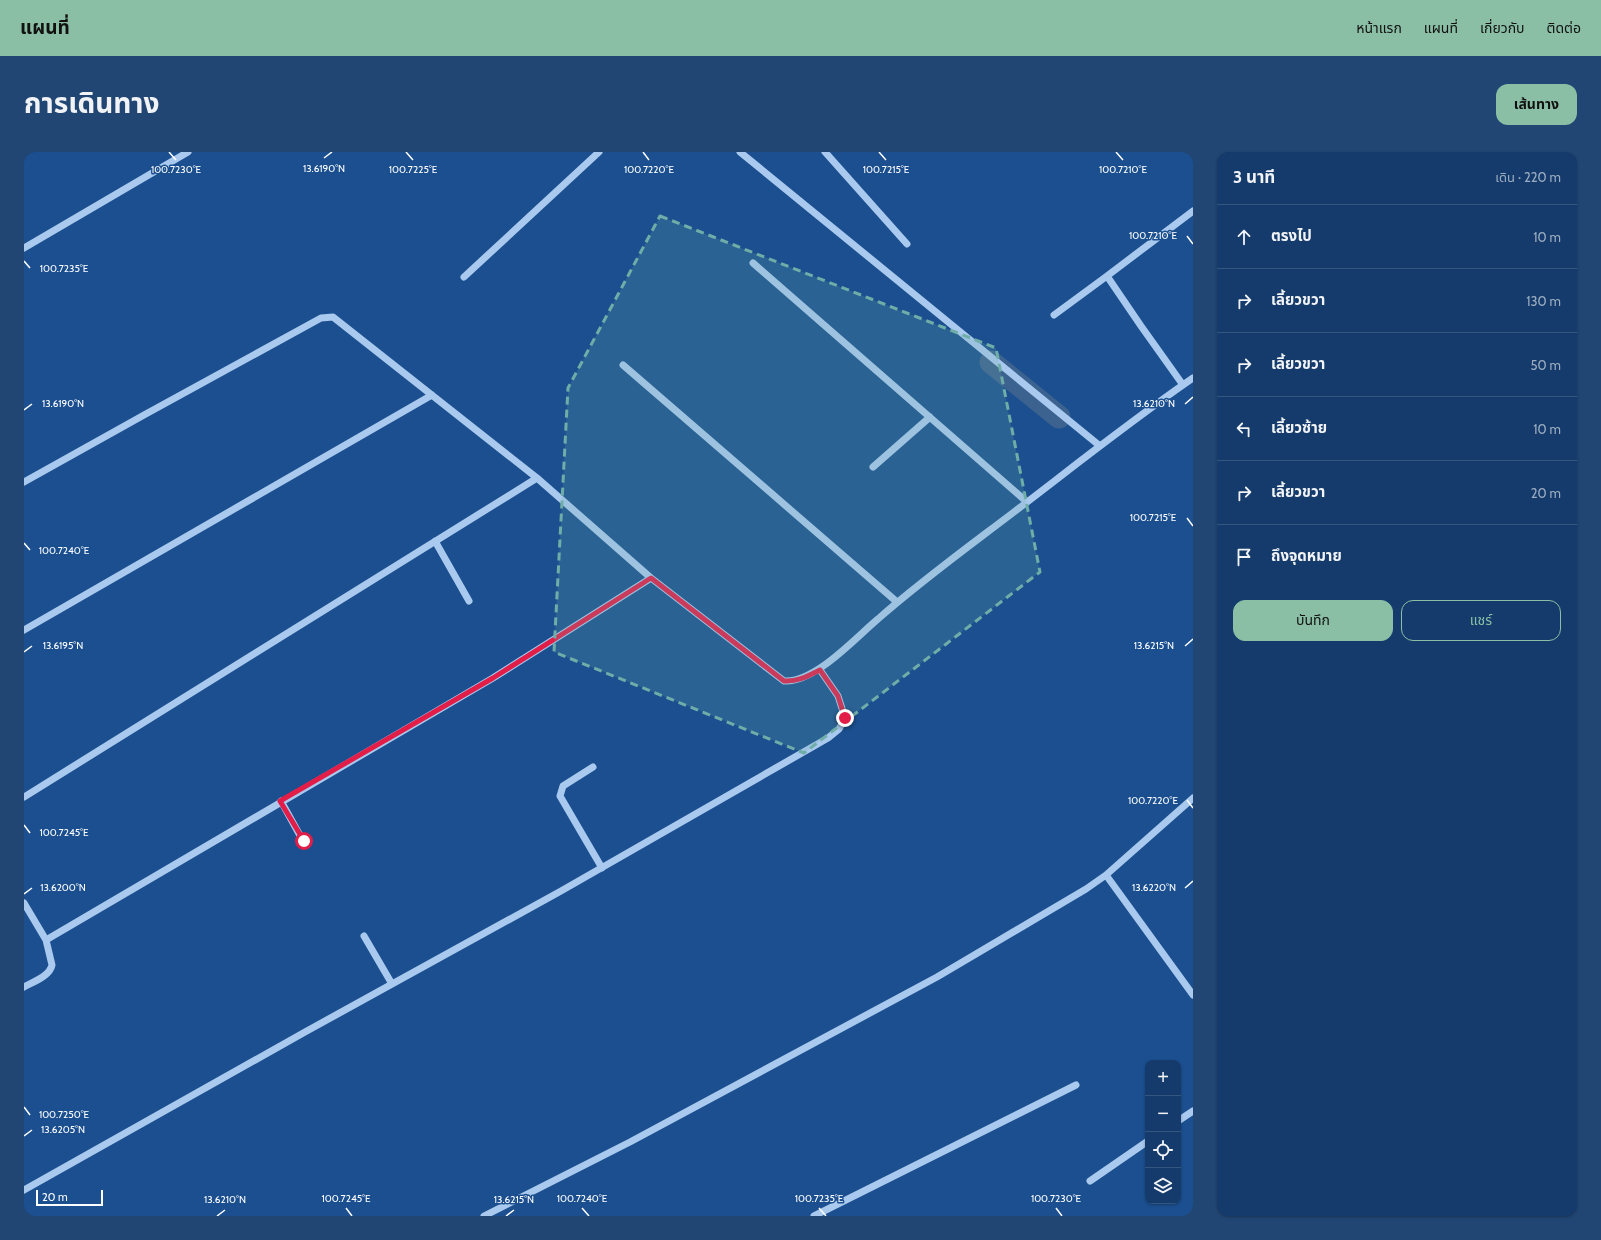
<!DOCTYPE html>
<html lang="th">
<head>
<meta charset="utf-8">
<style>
	:root { --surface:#143b6b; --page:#214673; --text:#f1f3f6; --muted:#9dadc1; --line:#33557e; --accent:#8abfa5 }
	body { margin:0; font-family:Cabin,"Noto Sans Thai",sans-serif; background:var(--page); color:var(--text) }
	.controls { position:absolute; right:12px; bottom:12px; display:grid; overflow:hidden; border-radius:8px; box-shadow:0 1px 3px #0004 }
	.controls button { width:36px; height:36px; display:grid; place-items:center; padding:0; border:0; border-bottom:1px solid var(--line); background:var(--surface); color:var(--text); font:20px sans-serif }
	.scale { position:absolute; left:12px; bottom:10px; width:67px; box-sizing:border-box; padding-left:4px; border:2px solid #fff; border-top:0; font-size:11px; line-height:14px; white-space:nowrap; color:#fff; -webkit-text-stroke:3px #1b4f8f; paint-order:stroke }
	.stop { position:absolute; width:12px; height:12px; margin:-9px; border:3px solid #e11d48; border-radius:50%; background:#fff }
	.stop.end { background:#e11d48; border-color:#fff; box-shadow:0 1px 4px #0008 }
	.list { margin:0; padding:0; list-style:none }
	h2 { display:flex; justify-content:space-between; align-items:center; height:52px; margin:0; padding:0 16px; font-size:17px }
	h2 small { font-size:13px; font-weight:400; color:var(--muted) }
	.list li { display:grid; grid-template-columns:26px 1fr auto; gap:12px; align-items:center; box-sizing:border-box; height:64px; padding:0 16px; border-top:1px solid var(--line) }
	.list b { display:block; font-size:15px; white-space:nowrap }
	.list em { font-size:13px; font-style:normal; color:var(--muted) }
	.actions { display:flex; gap:8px; padding:12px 16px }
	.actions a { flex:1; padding:9px 0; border:1px solid var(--accent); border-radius:12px; text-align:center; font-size:14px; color:var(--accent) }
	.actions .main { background:var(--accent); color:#111 }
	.icon { flex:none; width:22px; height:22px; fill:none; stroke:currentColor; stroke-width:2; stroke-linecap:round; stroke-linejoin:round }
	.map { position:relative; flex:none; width:1169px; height:1064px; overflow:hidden; border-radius:12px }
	header { display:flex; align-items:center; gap:24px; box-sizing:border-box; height:56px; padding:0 20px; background:var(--accent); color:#111 }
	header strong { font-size:19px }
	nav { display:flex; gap:22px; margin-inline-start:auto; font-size:14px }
	.intro { display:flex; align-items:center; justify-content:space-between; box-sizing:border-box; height:96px; padding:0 24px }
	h1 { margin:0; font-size:28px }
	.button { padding:10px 18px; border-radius:12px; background:var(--accent); color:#111; font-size:14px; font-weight:700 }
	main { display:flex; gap:24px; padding:0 24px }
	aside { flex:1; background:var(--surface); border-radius:12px; box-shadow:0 1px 3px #0004 }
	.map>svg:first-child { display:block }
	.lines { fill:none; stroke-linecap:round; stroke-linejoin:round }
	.canal { stroke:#3c6290; stroke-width:23 }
	.minor { stroke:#a9c9ee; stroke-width:7 }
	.route { stroke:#e11d48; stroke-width:5 }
	.marked { fill:#6fada8; fill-opacity:0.2; stroke:#6fada8; stroke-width:3; stroke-dasharray:8 5; stroke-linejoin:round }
	.ticks { fill:none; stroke:#fff; stroke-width:1.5 }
	.ticks-label { font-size:10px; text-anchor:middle; fill:#fff; stroke:#1b4f8f; stroke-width:3; stroke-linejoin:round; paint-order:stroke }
</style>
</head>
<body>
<header>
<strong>แผนที่</strong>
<nav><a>หน้าแรก</a><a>แผนที่</a><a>เกี่ยวกับ</a><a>ติดต่อ</a></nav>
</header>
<div class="intro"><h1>การเดินทาง</h1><a class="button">เส้นทาง</a></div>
<main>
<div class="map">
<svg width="1169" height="1064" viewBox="0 0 1169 1064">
	<rect width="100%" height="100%" fill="#1b4f8f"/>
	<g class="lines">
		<!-- canal -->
		<path class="canal" d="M967,210L1035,265"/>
		<!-- minor -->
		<path class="minor" d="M716,0L1076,294
			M801,0L883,92
			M0,96L164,0
			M729,111L1003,350
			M440,125L575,0
			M1030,163L1083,124
			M599,213L873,450
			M1159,233L1117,174L1083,124L1169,59
			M849,315L906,265
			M0,330L120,263L297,166L309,165L513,326L627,426L760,529C791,531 831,486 854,467C897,429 944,395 990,360C1049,315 1108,268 1169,226
			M411,389L445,449
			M0,478L408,243
			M569,615L539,634L536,644L578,716
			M0,645L513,326
			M257,649L279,689
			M1082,723L1169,843
			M0,751L22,788L28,813C26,824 9,830 0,835
			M340,784L368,832
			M22,788L469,526L627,426
			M1154,969L1169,959
			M1066,1029L1124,989
			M0,1038L281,880L537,739L804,586L815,577L821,566L814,544L796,518
			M460,1064L606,990L913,825L1062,737L1082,723L1169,646
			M790,1064L1052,933"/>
	</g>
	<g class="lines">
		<!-- route -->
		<path class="route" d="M280,689L256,649L469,526L627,426L760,529C774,530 784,524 796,518L814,544L821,566"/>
	</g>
	<!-- marked area -->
	<path class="marked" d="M636,64L972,196L1016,420L780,601L530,500L544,236Z"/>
	<!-- ticks -->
	<path class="ticks" d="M145,0L152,8M382,0L389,8M619,0L625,8M855,0L862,8M1092,0L1099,8M300,6L308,0M1163,84L1169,92M0,109L6,116M1161,252L1169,245M0,258L8,252M1163,366L1169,374M0,391L6,398M1161,494L1169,487M0,500L8,494M1163,648L1169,656M0,673L6,681M1161,736L1169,729M0,742L8,736M0,955L6,963M0,984L8,978M322,1056L328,1064M558,1056L565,1064M795,1056L802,1064M1032,1056L1038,1064M193,1064L201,1058M482,1064L490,1058"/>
	<g class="ticks-label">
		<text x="300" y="20">13.6190°N</text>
		<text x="1099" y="21">100.7210°E</text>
		<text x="152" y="21">100.7230°E</text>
		<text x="389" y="21">100.7225°E</text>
		<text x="625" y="21">100.7220°E</text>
		<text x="862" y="21">100.7215°E</text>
		<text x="1129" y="87">100.7210°E</text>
		<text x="40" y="120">100.7235°E</text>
		<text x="1130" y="255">13.6210°N</text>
		<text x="39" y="255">13.6190°N</text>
		<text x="1129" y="369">100.7215°E</text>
		<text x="40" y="402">100.7240°E</text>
		<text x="1130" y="497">13.6215°N</text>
		<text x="39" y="497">13.6195°N</text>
		<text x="1129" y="652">100.7220°E</text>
		<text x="40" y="684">100.7245°E</text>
		<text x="1130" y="739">13.6220°N</text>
		<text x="39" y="739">13.6200°N</text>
		<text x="40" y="966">100.7250°E</text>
		<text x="39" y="981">13.6205°N</text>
		<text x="322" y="1050">100.7245°E</text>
		<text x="558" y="1050">100.7240°E</text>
		<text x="795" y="1050">100.7235°E</text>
		<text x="1032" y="1050">100.7230°E</text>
		<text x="201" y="1051">13.6210°N</text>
		<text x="490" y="1051">13.6215°N</text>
	</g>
</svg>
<div class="controls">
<button>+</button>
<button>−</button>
<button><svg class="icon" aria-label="locate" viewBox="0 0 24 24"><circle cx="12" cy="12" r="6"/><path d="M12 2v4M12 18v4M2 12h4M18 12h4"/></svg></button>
<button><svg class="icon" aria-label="layers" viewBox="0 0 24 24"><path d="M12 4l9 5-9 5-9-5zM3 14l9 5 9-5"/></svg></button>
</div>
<div class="scale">20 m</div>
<div class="stop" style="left:280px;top:689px"></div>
<div class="stop end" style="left:821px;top:566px"></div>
</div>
<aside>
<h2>3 นาที<small>เดิน · 220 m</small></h2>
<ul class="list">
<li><svg class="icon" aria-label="ahead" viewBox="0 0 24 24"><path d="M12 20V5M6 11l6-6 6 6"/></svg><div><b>ตรงไป</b></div><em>10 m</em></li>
<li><svg class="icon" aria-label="right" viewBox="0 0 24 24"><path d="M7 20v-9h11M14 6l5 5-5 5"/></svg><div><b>เลี้ยวขวา</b></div><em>130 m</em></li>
<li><svg class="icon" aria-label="right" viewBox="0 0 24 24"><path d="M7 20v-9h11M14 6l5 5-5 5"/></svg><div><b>เลี้ยวขวา</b></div><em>50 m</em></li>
<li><svg class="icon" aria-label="left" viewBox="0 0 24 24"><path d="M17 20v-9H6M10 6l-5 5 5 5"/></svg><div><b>เลี้ยวซ้าย</b></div><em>10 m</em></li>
<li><svg class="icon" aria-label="right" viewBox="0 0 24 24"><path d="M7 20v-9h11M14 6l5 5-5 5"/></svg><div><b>เลี้ยวขวา</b></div><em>20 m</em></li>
<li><svg class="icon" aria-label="arrive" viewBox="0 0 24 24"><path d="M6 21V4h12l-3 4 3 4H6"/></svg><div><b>ถึงจุดหมาย</b></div></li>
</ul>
<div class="actions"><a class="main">บันทึก</a><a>แชร์</a></div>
</aside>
</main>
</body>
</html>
